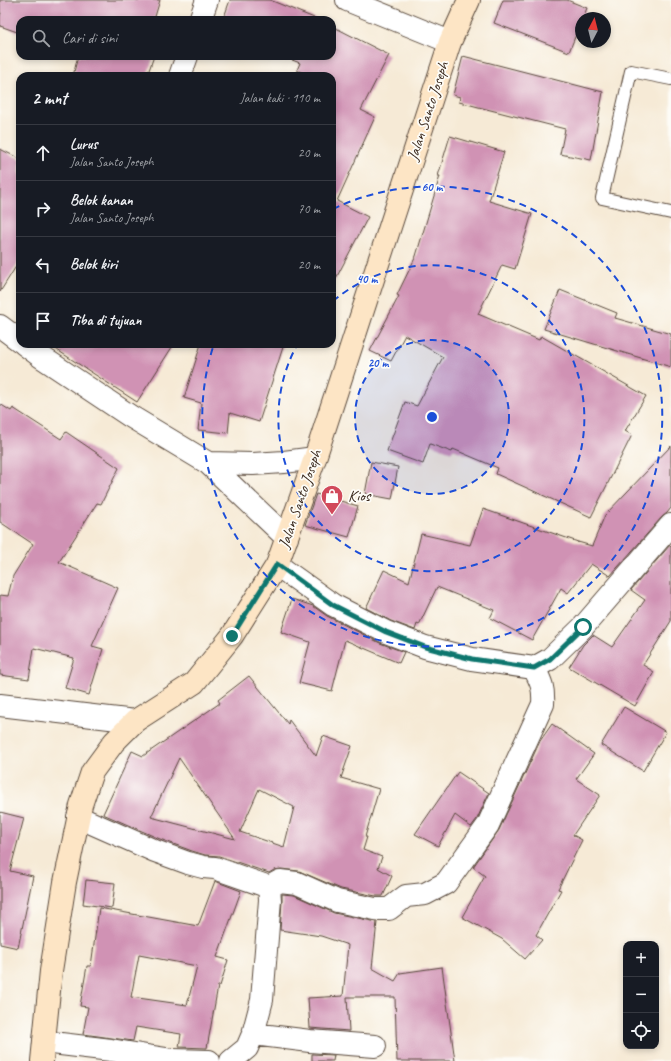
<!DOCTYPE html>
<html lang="id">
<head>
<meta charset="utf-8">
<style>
	:root { --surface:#171b24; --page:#242831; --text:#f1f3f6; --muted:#9ea1a6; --line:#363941 }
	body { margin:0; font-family:Caveat,sans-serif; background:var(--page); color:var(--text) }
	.controls { position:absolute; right:12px; bottom:12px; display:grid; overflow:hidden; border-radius:8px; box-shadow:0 2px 6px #0003 }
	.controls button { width:36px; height:36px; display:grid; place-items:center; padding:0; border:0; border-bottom:1px solid var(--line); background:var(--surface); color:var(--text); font:20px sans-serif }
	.compass { position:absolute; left:575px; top:12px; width:36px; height:36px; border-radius:50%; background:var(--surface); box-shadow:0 2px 6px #0003; rotate:7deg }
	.stop { position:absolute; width:12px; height:12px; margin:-9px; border:3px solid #0f766e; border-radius:50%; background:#fff }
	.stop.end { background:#0f766e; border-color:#fff; box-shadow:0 1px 4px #0008 }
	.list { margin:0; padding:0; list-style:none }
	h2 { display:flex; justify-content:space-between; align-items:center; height:52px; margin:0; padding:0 16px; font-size:17px }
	h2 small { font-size:13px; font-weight:400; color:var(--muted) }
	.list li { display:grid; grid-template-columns:26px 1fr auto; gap:12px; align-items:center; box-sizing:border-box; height:56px; padding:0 16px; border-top:1px solid var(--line) }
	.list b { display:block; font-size:15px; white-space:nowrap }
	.list p { margin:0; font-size:13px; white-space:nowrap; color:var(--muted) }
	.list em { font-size:13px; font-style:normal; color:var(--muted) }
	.icon { flex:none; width:22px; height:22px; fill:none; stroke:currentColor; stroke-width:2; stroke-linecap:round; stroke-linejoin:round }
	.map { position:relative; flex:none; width:671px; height:1061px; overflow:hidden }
	.search { position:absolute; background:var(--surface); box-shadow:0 2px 6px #0003; left:16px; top:16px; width:320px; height:44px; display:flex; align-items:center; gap:10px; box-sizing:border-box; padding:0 14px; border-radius:12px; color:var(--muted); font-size:15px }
	.panel { position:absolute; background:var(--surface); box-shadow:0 2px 6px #0003; left:16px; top:72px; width:320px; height:276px; border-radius:12px }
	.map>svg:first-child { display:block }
	.building { fill:#d092b4; fill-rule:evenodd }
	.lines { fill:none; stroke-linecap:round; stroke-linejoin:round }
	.service-casing { stroke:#57473a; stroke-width:14 }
	.minor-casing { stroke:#57473a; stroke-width:24 }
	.tertiary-casing { stroke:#57473a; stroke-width:24 }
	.secondary-casing { stroke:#57473a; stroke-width:24 }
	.service { stroke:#fff; stroke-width:12 }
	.minor { stroke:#fff; stroke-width:22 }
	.tertiary { stroke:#fff; stroke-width:22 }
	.secondary { stroke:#fde5c5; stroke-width:22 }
	.route { stroke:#0f766e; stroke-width:5 }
	.ring { fill:none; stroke:#1d4ed8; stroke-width:2; stroke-dasharray:7 5 }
	.labels { text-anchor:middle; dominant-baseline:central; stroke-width:3.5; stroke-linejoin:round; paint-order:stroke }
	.street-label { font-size:16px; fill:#3b2a1e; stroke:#fdfcf7 }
	.poi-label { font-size:16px; fill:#3b2a1e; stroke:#fdfcf7; text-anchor:start }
	.centre { fill:#1d4ed8; stroke:#fdfcf7; stroke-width:2 }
	.ring-label { font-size:12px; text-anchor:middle; font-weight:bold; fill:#1d4ed8; stroke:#fdfcf7; stroke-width:3.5; stroke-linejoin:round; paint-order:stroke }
</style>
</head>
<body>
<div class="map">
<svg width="671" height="1061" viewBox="0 0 671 1061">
	<rect width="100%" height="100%" fill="#fdfcf7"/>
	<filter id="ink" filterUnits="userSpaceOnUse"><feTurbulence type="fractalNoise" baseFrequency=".025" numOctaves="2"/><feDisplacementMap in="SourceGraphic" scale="8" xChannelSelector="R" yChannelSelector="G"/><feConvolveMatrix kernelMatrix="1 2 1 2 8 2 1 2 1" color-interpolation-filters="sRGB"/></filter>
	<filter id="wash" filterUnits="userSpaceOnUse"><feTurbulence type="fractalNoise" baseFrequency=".012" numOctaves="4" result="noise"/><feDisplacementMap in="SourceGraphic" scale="16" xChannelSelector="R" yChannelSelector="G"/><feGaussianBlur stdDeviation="0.9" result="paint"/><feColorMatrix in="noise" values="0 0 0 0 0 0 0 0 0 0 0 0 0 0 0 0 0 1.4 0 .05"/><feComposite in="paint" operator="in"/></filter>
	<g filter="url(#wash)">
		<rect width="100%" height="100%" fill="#f6ead6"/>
		<g id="blocks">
			<!-- building -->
			<path class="building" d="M0,0H160L154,20H22L20,19V33L0,26V16L1,13L0,12Z
				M230,0H270L319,20H223Z
				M503,0H567L587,8L583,18H581V22L569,52L494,23Z
				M332,26L389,55L361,110L375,117L337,201L368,217L332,286V76H309L297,70L300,63L282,56H332Z
				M78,56H154L147,76H73Z
				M463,56L603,92L591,160L560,154L565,129L459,102L460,97L453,95Z
				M450,136L504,152L489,201L532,214L515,269L502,265L478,314L539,340L541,336L646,396L625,431L632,435L591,517L496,474L498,468L453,449L452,452L430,444L423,464L387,451L405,402L417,406L443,357L405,335L391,361L370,351L399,296L397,295L416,256L440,176H438Z
				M0,149L20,159V260L0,292Z
				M560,290L617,313L615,318L671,334V367L544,329Z
				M48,344H174L137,402Z
				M201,344H284L259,422L230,413L228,433L198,430L201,403L184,398Z
				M0,404L11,411L13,408L61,439L66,432L119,468L101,504L97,503L59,562L118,588L92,646L103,649L89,695L65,688L74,658L34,648L29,679L0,675V595L8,596L13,576L33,544L0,522Z
				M671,446V508L667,513L662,517L610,576L591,564L568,593L561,588L532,640L490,618L494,610L437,587L419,625L417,624L415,630L391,621L366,608L384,570L409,582L421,534L470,545L483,509L578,542V543V542L592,546L605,515Z
				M371,462L398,467L392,499L365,494Z
				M316,494L358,506L349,537L305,525Z
				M670,545L671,546V621L643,665L654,672L635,706L569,667L583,645L593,635L612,647L645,600L631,590Z
				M292,599L313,606L327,616L380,643L404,652L399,663L345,640L332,691L299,683L310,642L281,632Z
				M249,676L288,724L289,720L316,756L323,736L352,746L341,778L379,789L365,837H367L363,850L382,857L378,868L392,876L383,896H376L341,889L299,871L281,869L274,870L269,873L219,856L205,855L192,851L160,839L103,814L132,751L143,756L220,703L218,700ZM179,758L235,839L151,817ZM259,789L294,807L284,847L240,832Z
				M624,707L666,732L643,771L601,745Z
				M552,724L594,754L576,779L600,795L573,835L582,840L558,889L561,890L536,935L542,940L525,959L502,939L462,917L485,876L473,867L499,830L540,741Z
				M458,772L489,793L477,819L471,827L455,815L438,846L415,834Z
				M0,812L24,818L10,871L33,876L18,948L0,944Z
				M86,880L115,883L112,908L83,904Z
				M215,881L241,891L217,957L228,960L220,986H218L207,1048L179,1047L181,1034L136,1027L133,1041L83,1034L88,1007L80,1006L87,966H91L99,908L198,926ZM139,955L197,966L187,1005L131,997Z
				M282,894L294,895L334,913L377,922L372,968L395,981L400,973L442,967L455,1061H397L395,997H347L349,1031L310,1028L308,998L343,996L348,945L321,936L280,930L282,901Z
				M312,1054L334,1055L333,1061H312Z"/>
		</g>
	</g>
	<g filter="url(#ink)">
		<use href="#blocks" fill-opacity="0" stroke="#57473a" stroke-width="1"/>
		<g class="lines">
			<!-- service casing -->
			<g class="service-casing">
				<path id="service" d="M671,79L631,71L602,198L671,213"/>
			</g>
			<!-- minor casing -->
			<g class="minor-casing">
				<path id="minor" d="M347,0L450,42
					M200,20L207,0
					M180,76L187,56
					M277,565L333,605L386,632L425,647L472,659L534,668L550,659L583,627L671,525
					M0,705L135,721
					M78,817L155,851L188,863L203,867L215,868L269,887
					M253,1034L310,1041L375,1046
					M44,1042L111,1050L147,1056L173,1060L209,1061
					M231,1061L247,1048L253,1034L262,1000L270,900L269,887L280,881L297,883L337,901L375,909H389L406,896L425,894L446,883L488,825L543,704C544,687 541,682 534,668"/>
			</g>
			<!-- tertiary casing -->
			<g class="tertiary-casing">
				<path id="tertiary" d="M0,326L20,341
					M24,344L40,356L130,416L208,463L287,538
					M208,463L253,464L284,462L315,458"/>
			</g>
			<!-- secondary casing -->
			<g class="secondary-casing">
				<path id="secondary" d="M42,1061L51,971L65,882L81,805L92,772L114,742L135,721L194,683L232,636L277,565L315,458L450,42L469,0"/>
			</g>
			<!-- service -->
			<use href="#service" class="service"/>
			<!-- minor -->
			<use href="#minor" class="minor"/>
			<!-- tertiary -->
			<use href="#tertiary" class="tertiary"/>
			<!-- secondary -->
			<use href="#secondary" class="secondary"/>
		</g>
	</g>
	<g class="lines" filter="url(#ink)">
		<!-- route -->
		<path class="route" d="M232,636L277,564L333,605L386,632L425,647L472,659L534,668L550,659L583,627"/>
	</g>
	<!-- distance rings -->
	<circle cx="432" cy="417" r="77" fill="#1d4ed8" fill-opacity=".12"/>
	<g class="ring">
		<circle cx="432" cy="417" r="77"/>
		<path d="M333 301A153 153 0 1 1 297 345"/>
		<path d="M333 209A230 230 0 1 1 214 344"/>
	</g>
	<!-- icons -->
	<defs>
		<g id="shop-pin" transform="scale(1.15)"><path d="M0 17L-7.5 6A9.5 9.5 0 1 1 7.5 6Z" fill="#d1495b" stroke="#fdfcf7"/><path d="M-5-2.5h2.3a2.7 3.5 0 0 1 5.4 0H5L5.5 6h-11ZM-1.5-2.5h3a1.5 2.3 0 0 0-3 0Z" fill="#fff"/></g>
	</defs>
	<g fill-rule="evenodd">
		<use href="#shop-pin" x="332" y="496"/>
	</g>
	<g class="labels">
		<!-- street labels -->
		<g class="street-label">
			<text transform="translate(428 111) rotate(-72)">Jalan Santo Joseph</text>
			<text transform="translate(300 499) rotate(-71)">Jalan Santo Joseph</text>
		</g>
		<!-- poi labels -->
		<g class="poi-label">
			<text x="348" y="496">Kios</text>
		</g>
	</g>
	<circle cx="432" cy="417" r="6" class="centre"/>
	<g class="ring-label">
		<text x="432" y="191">60 m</text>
		<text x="367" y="283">40 m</text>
		<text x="378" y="367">20 m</text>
	</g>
</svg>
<div class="controls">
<button>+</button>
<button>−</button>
<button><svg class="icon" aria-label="locate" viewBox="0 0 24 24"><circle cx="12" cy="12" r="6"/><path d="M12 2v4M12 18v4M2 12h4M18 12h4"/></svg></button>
</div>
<svg class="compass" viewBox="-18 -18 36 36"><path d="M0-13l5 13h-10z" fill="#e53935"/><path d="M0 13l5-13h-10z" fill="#9ea1a6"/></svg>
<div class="stop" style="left:583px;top:627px"></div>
<div class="stop end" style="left:232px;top:636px"></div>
<div class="search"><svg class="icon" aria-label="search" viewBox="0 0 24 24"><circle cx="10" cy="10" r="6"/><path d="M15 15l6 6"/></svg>Cari di sini</div>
<section class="panel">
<h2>2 mnt<small>Jalan kaki · 110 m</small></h2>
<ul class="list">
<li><svg class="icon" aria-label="ahead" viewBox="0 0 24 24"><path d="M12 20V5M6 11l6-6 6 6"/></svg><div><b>Lurus</b><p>Jalan Santo Joseph</p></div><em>20 m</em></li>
<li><svg class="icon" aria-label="right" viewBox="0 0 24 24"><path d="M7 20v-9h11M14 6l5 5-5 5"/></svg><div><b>Belok kanan</b><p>Jalan Santo Joseph</p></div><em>70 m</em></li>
<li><svg class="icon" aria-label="left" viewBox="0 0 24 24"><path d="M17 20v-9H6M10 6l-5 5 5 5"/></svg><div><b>Belok kiri</b></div><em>20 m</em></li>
<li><svg class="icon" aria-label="arrive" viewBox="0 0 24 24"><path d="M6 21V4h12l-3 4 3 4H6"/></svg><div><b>Tiba di tujuan</b></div></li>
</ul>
</section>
</div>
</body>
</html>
